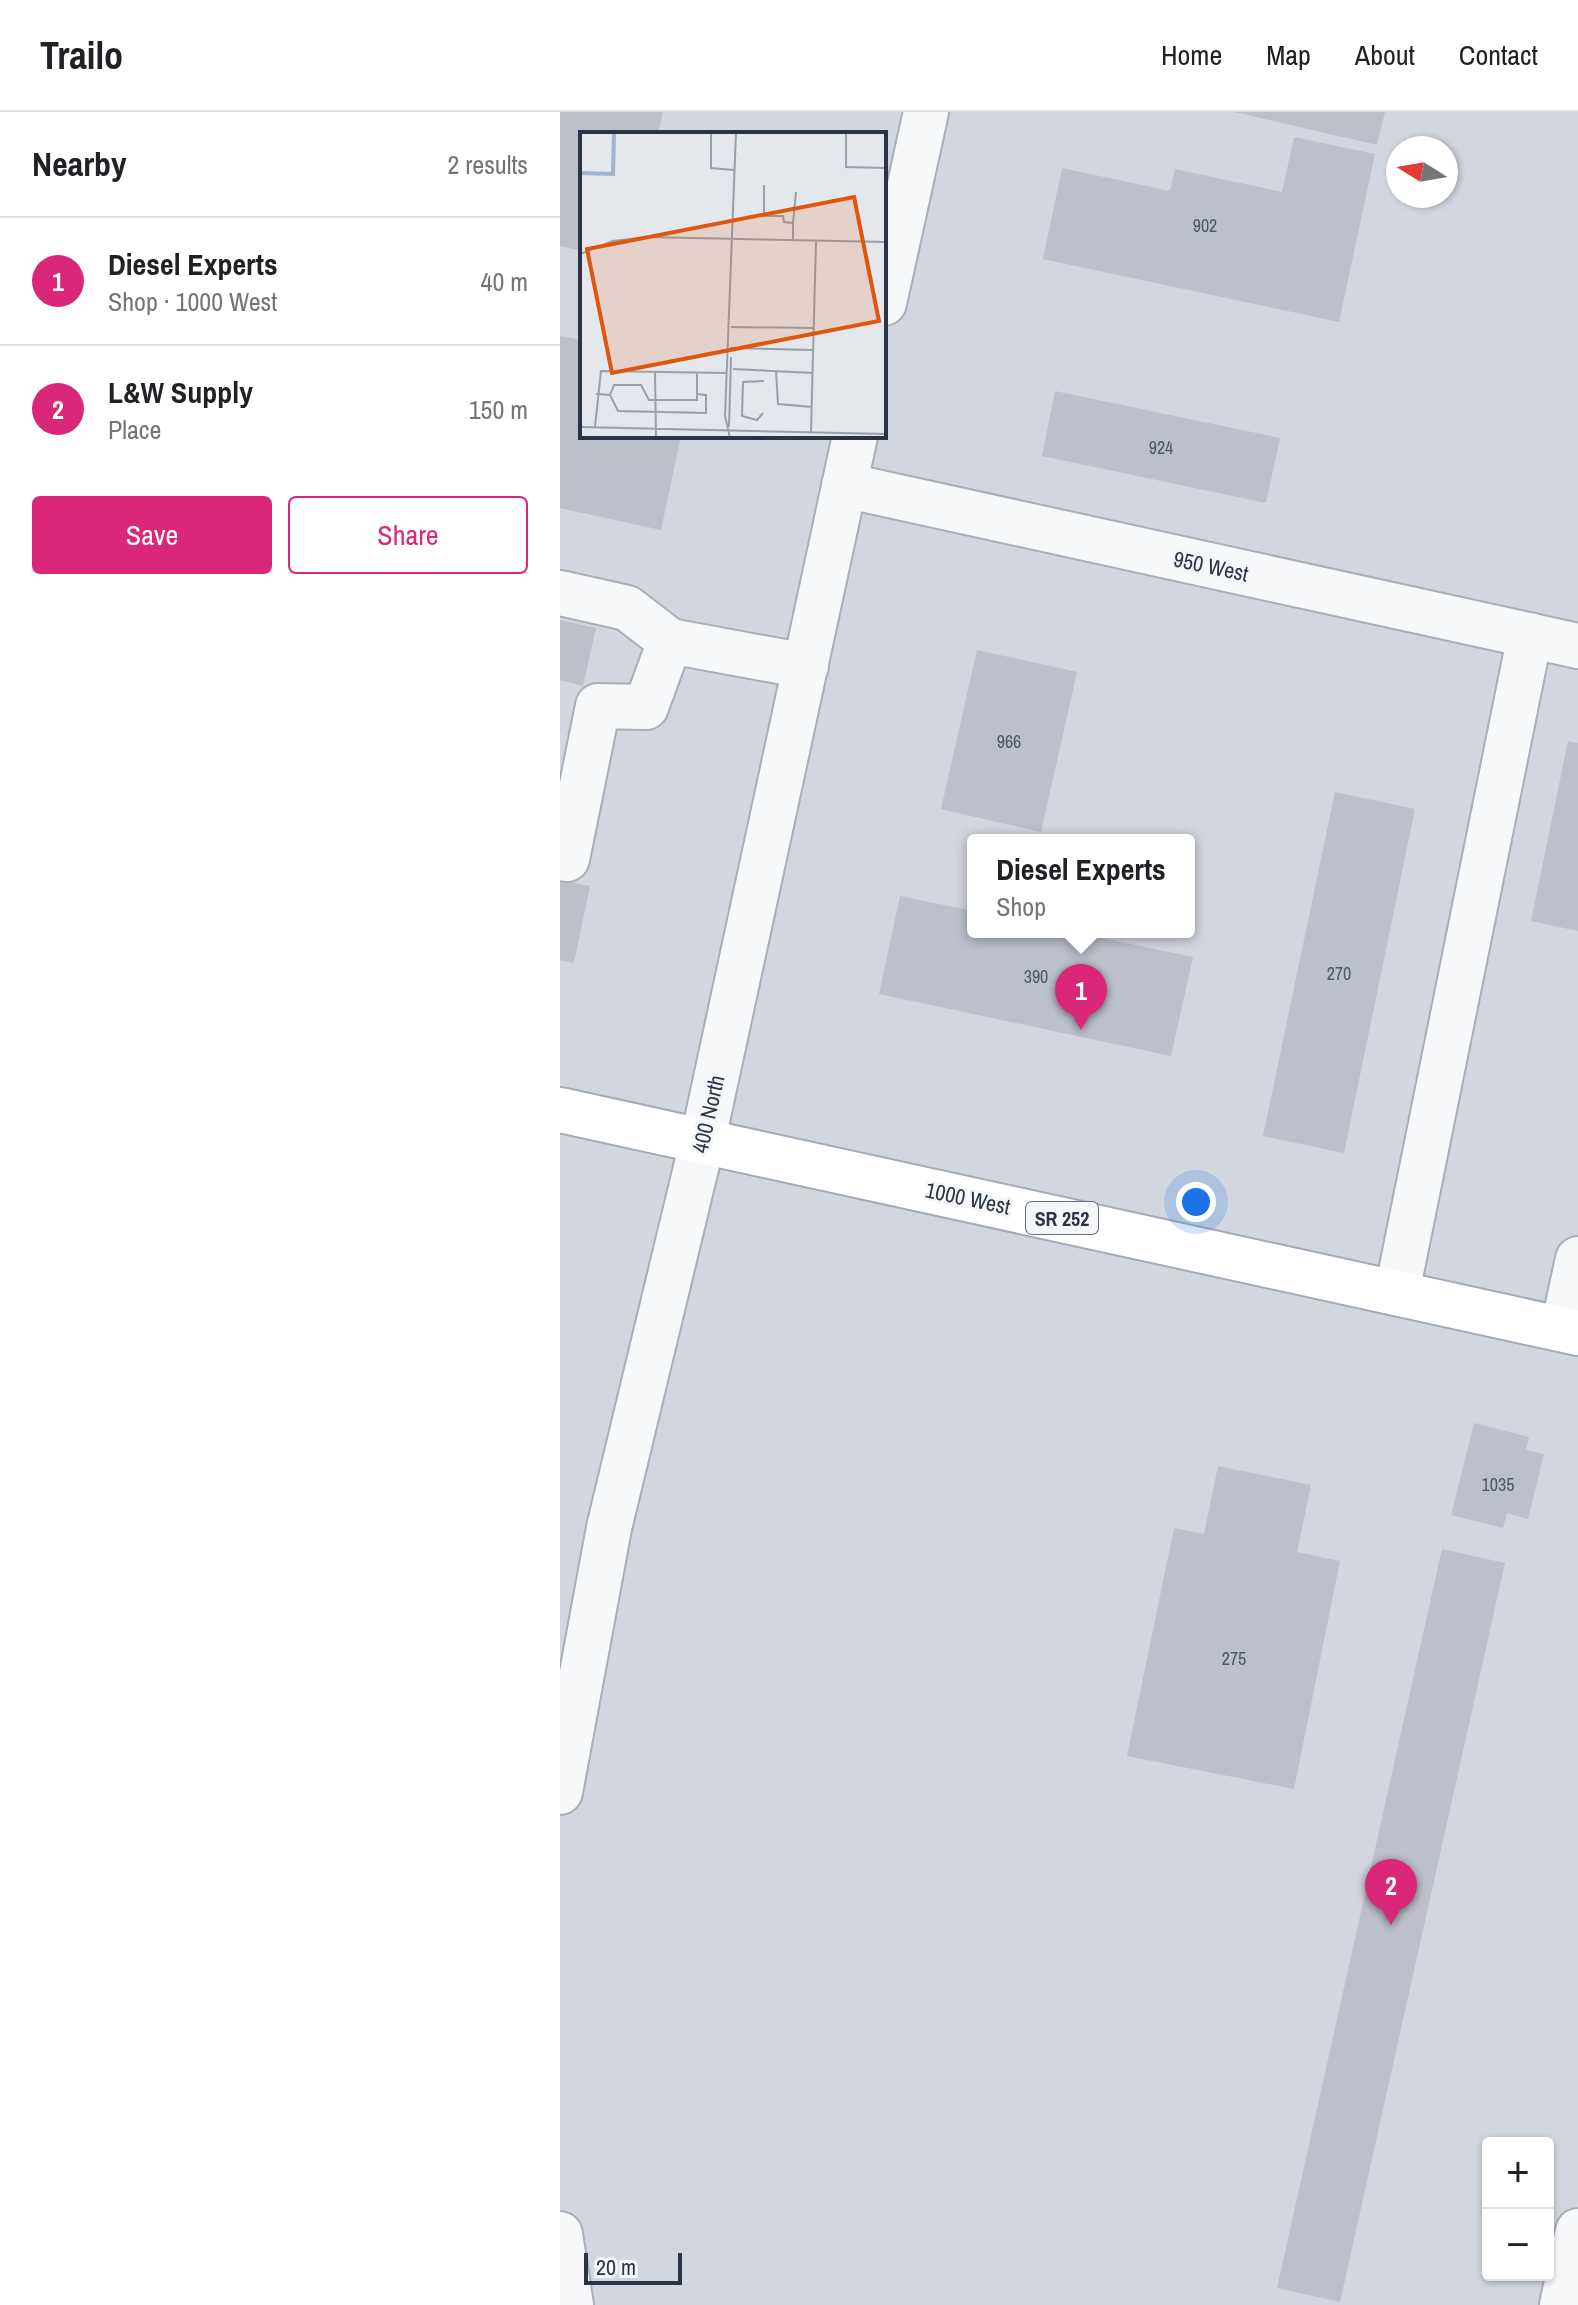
<!DOCTYPE html>
<html lang="en">
<head>
<meta charset="utf-8">
<style>
	:root { --surface:#fff; --page:#f6f6f6; --text:#202124; --muted:#757577; --line:#e0e0e0; --accent:#db2777 }
	body { margin:0; font-family:"Archivo Narrow",sans-serif; background:var(--page); color:var(--text) }
	.controls { position:absolute; right:24px; bottom:24px; display:grid; overflow:hidden; border-radius:8px; box-shadow:0 2px 6px #0004 }
	.controls button { width:72px; height:72px; display:grid; place-items:center; padding:0; border:0; border-bottom:2px solid var(--line); background:var(--surface); color:var(--text); font:40px sans-serif }
	.compass { position:absolute; left:826px; top:24px; width:72px; height:72px; border-radius:50%; background:var(--surface); box-shadow:0 2px 6px #0004; rotate:281deg }
	.scale { position:absolute; left:24px; bottom:20px; width:98px; box-sizing:border-box; padding-left:8px; border:4px solid #2b3445; border-top:0; font-size:22px; line-height:28px; white-space:nowrap; color:#2b3445; -webkit-text-stroke:6px #f4f6f9; paint-order:stroke }
	.you { position:absolute; left:636px; top:1090px; width:28px; height:28px; margin:-20px; border:6px solid #fff; border-radius:50%; background:#1a73e8; box-shadow:0 0 0 12px #1a73e833 }
	.badge { display:grid; place-items:center; width:52px; height:52px; border-radius:50%; background:var(--accent); color:#fff; font-size:26px; font-weight:700 }
	.pin { position:absolute; translate:-50% -66px; filter:drop-shadow(0 2px 4px #0008) }
	.pin::after { content:''; position:absolute; top:42px; width:28px; height:24px; background:inherit; clip-path:polygon(0 0,100% 0,50% 100%) }
	.popup { position:absolute; left:407px; top:722px; width:228px; height:104px; box-sizing:border-box; display:grid; place-content:center; border-radius:8px; background:var(--surface); filter:drop-shadow(0 2px 6px #0005); font-size:26px; white-space:nowrap; color:var(--muted) }
	.popup b { font-size:30px; color:var(--text) }
	.popup::after { content:''; position:absolute; left:50%; top:100%; margin-left:-16px; border:16px solid transparent; border-top-color:var(--surface) }
	.list { margin:0; padding:0; list-style:none }
	h2 { display:flex; justify-content:space-between; align-items:center; height:104px; margin:0; padding:0 32px; font-size:34px }
	h2 small { font-size:26px; font-weight:400; color:var(--muted) }
	.list li { display:grid; grid-template-columns:52px 1fr auto; gap:24px; align-items:center; box-sizing:border-box; height:128px; padding:0 32px; border-top:2px solid var(--line) }
	.list b { display:block; font-size:30px; white-space:nowrap }
	.list p { margin:0; font-size:26px; white-space:nowrap; color:var(--muted) }
	.list em { font-size:26px; font-style:normal; color:var(--muted) }
	.actions { display:flex; gap:16px; padding:24px 32px }
	.actions a { flex:1; padding:18px 0; border:2px solid var(--accent); border-radius:8px; text-align:center; font-size:28px; color:var(--accent) }
	.actions .main { background:var(--accent); color:#fff }
	.map { position:relative; flex:none; width:1018px; height:2193px; overflow:hidden }
	header { display:flex; align-items:center; gap:48px; box-sizing:border-box; height:112px; padding:0 40px; background:var(--surface); border-bottom:2px solid var(--line) }
	header strong { font-size:38px }
	nav { display:flex; gap:44px; margin-inline-start:auto; font-size:28px }
	main { display:flex }
	aside { flex:1; background:var(--surface) }
	.map>svg:first-child { display:block }
	.built { fill:#d2d6de; fill-rule:evenodd }
	.building { fill:#bbc0ca }
	.lines { fill:none; stroke-linecap:round; stroke-linejoin:round }
	.minor-casing { stroke:#a9aeb7; stroke-width:48 }
	.major-casing { stroke:#a3abb8; stroke-width:48 }
	.minor { stroke:#f7f8fa; stroke-width:44 }
	.major { stroke:#fff; stroke-width:44 }
	.labels { text-anchor:middle; dominant-baseline:central; stroke-width:6; stroke-linejoin:round; paint-order:stroke }
	.number-label { font-size:18px; fill:#4f5766 }
	.shield { fill:#f4f6f9; stroke:#676e7b; stroke-width:2 }
	.shield-label { font-size:20px; font-weight:bold; fill:#2b3445 }
	.street-label { font-size:22px; fill:#2b3445; stroke:#f4f6f9 }
	.inset-river { fill:none; stroke:#9fb4cc; stroke-width:4 }
	.inset-road { fill:none; stroke:#9a9fa9; stroke-width:2 }
	.view { fill:#df570f; fill-opacity:0.15; stroke:#df570f; stroke-width:4 }
	.inset-edge { fill:none; stroke:#2b3445; stroke-width:4 }
</style>
</head>
<body>
<header>
<strong>Trailo</strong>
<nav><a>Home</a><a>Map</a><a>About</a><a>Contact</a></nav>
</header>
<main>
<aside>
<h2>Nearby<small>2 results</small></h2>
<ul class="list">
<li><span class="badge">1</span><div><b>Diesel Experts</b><p>Shop · 1000 West</p></div><em>40 m</em></li>
<li><span class="badge">2</span><div><b>L&amp;W Supply</b><p>Place</p></div><em>150 m</em></li>
</ul>
<div class="actions"><a class="main">Save</a><a>Share</a></div>
</aside>
<div class="map">
<svg width="1018" height="2193" viewBox="0 0 1018 2193">
	<rect width="100%" height="100%" fill="#e4e7ec"/>
	<!-- built -->
	<path class="built" d="M0,0H1018V2193H0ZM22,22H324V324H22ZM838,36H886V84H838ZM413,728H629V820H413ZM928,2031H988V2163H928Z"/>
	<!-- building -->
	<path class="building" d="M0,0H103L98,22H22V139L0,134Z
		M674,0H825L817,33Z
		M734,25L815,42L779,210L483,147L502,56L610,79L615,57L722,80Z
		M0,224L22,228V324H121L101,418L0,396Z
		M495,279L720,326L706,391L482,344Z
		M0,508L36,516L23,574L0,568Z
		M417,538L517,560L481,720L381,697Z
		M1008,629L1018,631V819L971,809Z
		M775,680L855,697L784,1041L703,1024Z
		M0,768L30,774L14,851L0,848Z
		M340,784L413,799V820H513L633,845L611,944L319,882Z
		M914,1311L969,1325L966,1338L984,1342L968,1407L947,1401L943,1416L891,1403Z
		M658,1354L751,1373L737,1440L780,1449L734,1677L567,1644L614,1416L644,1422Z
		M882,1437L945,1451L780,2190L717,2176Z"/>
	<g class="lines">
		<!-- minor casing -->
		<g class="minor-casing">
			<path id="minor" d="M324,191L366,0
				M284,373L1018,534
				M0,481L67,496L110,529
				M0,746L7,747L38,594L86,595L110,529L246,554
				M837,1180L970,523
				M1003,1216L1018,1147
				M0,1680L49,1416L143,1027L295,324
				M0,2122L11,2193
				M1002,2193L1018,2119"/>
		</g>
		<!-- major casing -->
		<g class="major-casing">
			<path id="major" d="M0,998L1018,1221"/>
		</g>
		<!-- minor -->
		<use href="#minor" class="minor"/>
		<!-- major -->
		<use href="#major" class="major"/>
	</g>
	<g class="labels">
		<!-- number labels -->
		<g class="number-label">
			<text x="645" y="113">902</text>
			<text x="601" y="335">924</text>
			<text x="449" y="629">966</text>
			<text x="779" y="861">270</text>
			<text x="476" y="864">390</text>
			<text x="938" y="1372">1035</text>
			<text x="674" y="1546">275</text>
		</g>
		<!-- shield labels -->
		<rect class="shield" x="466" y="1090" width="72" height="32" rx="6"/>
		<g class="shield-label">
			<text x="502" y="1106">SR 252</text>
		</g>
		<!-- street labels -->
		<g class="street-label">
			<text transform="translate(651 454) rotate(12)">950 West</text>
			<text transform="translate(148 1002) rotate(-77)">400 North</text>
			<text transform="translate(408 1086) rotate(12)">1000 West</text>
		</g>
	</g>
	<!-- overview -->
	<g transform="translate(20 20)">
		<rect width="306" height="306" fill="#e4e7ec"/>
		<path class="inset-river" d="M0,41L33,42L34,0"/>
		<path class="inset-road" d="M131,0V36L154,38M266,0V35L306,36M184,53V84H203L204,90L213,91V108M213,91L216,60M0,122L33,109L66,105L306,110M151,195L234,196M150,216L233,218M153,237L233,241M196,239L198,272L232,275M75,240L76,306M16,262L30,263L38,279L126,281V263L117,262V241M30,263L34,253H61L69,268H117V262M183,281L177,288L162,284L163,250L184,249M0,295L306,302M15,295L21,239L147,241M149,295L151,225M231,300L236,108M150,306L145,284L156,0"/>
		<path class="view" d="M274,65L299,189L32,241L7,117Z"/>
		<rect width="306" height="306" class="inset-edge"/>
	</g>
</svg>
<div class="controls">
<button>+</button>
<button>−</button>
</div>
<svg class="compass" viewBox="-18 -18 36 36"><path d="M0-13l5 13h-10z" fill="#e53935"/><path d="M0 13l5-13h-10z" fill="#757577"/></svg>
<div class="scale">20 m</div>
<div class="you"></div>
<div class="pin badge" style="left:521px;top:918px">1</div>
<div class="popup"><b>Diesel Experts</b>Shop</div>
<div class="pin badge" style="left:831px;top:1813px">2</div>
</div>
</main>
</body>
</html>
